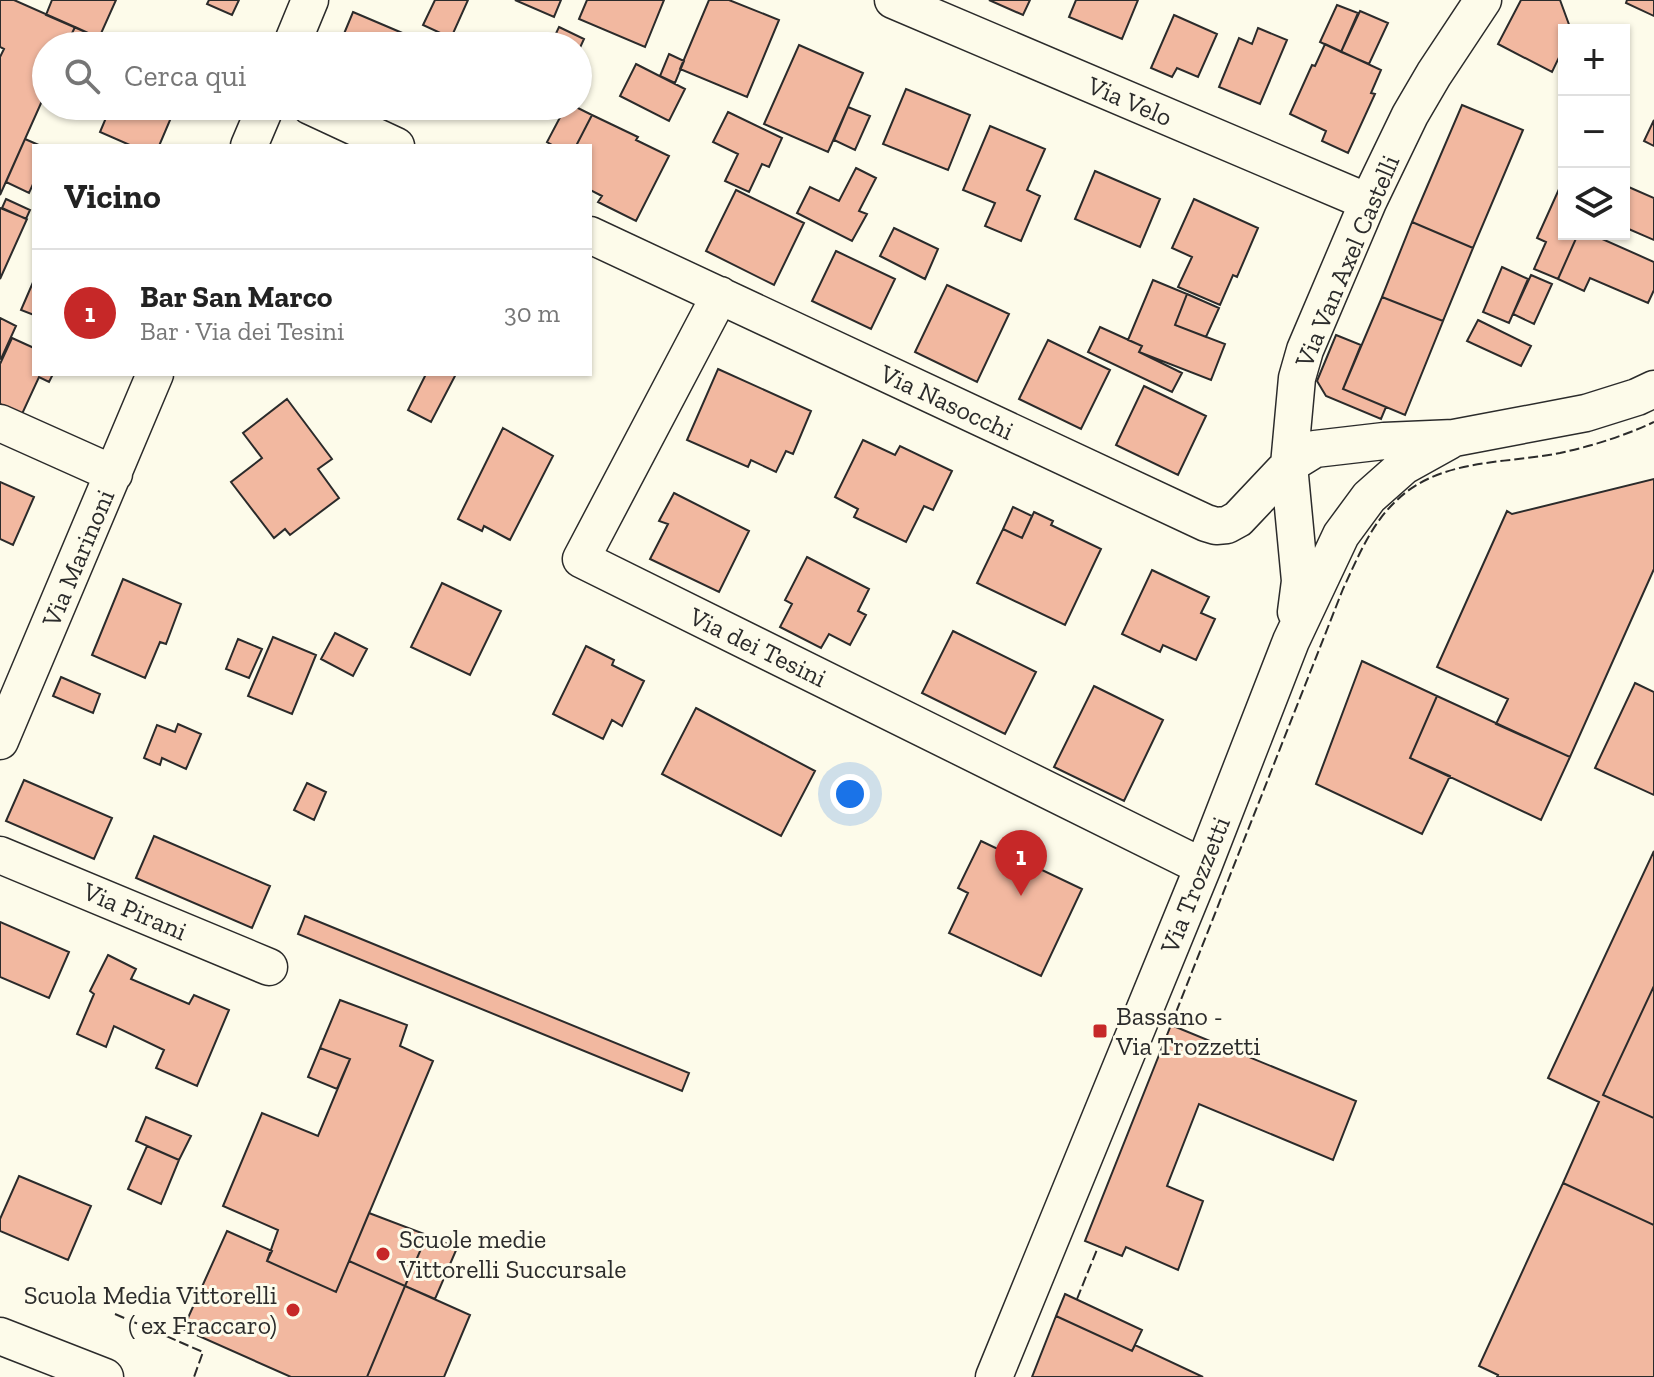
<!DOCTYPE html>
<html lang="it">
<head>
<meta charset="utf-8">
<style>
	:root { --surface:#fff; --page:#f2f2f2; --text:#222; --muted:#767676; --line:#e0e0e0; --accent:#c62828 }
	body { margin:0; font-family:"Zilla Slab",serif; background:var(--page); color:var(--text) }
	.controls { position:absolute; right:24px; top:24px; display:grid; overflow:hidden; border-radius:0px; box-shadow:0 2px 6px #0004 }
	.controls button { width:72px; height:72px; display:grid; place-items:center; padding:0; border:0; border-bottom:2px solid var(--line); background:var(--surface); color:var(--text); font:40px sans-serif }
	.you { position:absolute; left:850px; top:794px; width:28px; height:28px; margin:-20px; border:6px solid #fff; border-radius:50%; background:#1a73e8; box-shadow:0 0 0 12px #1a73e833 }
	.badge { display:grid; place-items:center; width:52px; height:52px; border-radius:50%; background:var(--accent); color:#fff; font-size:26px; font-weight:700 }
	.pin { position:absolute; translate:-50% -66px; filter:drop-shadow(0 2px 4px #0008) }
	.pin::after { content:''; position:absolute; top:42px; width:28px; height:24px; background:inherit; clip-path:polygon(0 0,100% 0,50% 100%) }
	.list { margin:0; padding:0; list-style:none }
	h2 { display:flex; justify-content:space-between; align-items:center; height:104px; margin:0; padding:0 32px; font-size:34px }
	h2 small { font-size:26px; font-weight:400; color:var(--muted) }
	.list li { display:grid; grid-template-columns:52px 1fr auto; gap:24px; align-items:center; box-sizing:border-box; height:128px; padding:0 32px; border-top:2px solid var(--line) }
	.list b { display:block; font-size:30px; white-space:nowrap }
	.list p { margin:0; font-size:26px; white-space:nowrap; color:var(--muted) }
	.list em { font-size:26px; font-style:normal; color:var(--muted) }
	.icon { flex:none; width:44px; height:44px; fill:none; stroke:currentColor; stroke-width:2; stroke-linecap:round; stroke-linejoin:round }
	.map { position:relative; flex:none; width:1654px; height:1377px; overflow:hidden }
	.search { position:absolute; background:var(--surface); box-shadow:0 2px 6px #0004; left:32px; top:32px; width:560px; height:88px; display:flex; align-items:center; gap:20px; box-sizing:border-box; padding:0 28px; border-radius:44px; color:var(--muted); font-size:30px }
	.panel { position:absolute; background:var(--surface); box-shadow:0 2px 6px #0004; left:32px; top:144px; width:560px; height:232px; border-radius:0px }
	.map>svg:first-child { display:block }
	.building { fill:#f2b8a0; stroke:#2b2b2b; stroke-width:2 }
	.lines { fill:none; stroke-linecap:round; stroke-linejoin:round }
	.minor-casing { stroke:#2b2b2b; stroke-width:39 }
	.minor { stroke:#fdfbea; stroke-width:36 }
	.fence { stroke:#2b2b2b; stroke-width:2; stroke-dasharray:10 4; stroke-linecap:butt }
	.poi-dot { fill:#c62828; stroke:#fdfbea; stroke-width:3 }
	.labels { text-anchor:middle; dominant-baseline:central; stroke-width:6; stroke-linejoin:round; paint-order:stroke }
	.street-label { font-size:26px; fill:#2b2b2b; stroke:#fdfbea }
	.poi-label { font-size:26px; fill:#2b2b2b; stroke:#fdfbea; text-anchor:start }
</style>
</head>
<body>
<div class="map">
<svg width="1654" height="1377" viewBox="0 0 1654 1377">
	<rect width="100%" height="100%" fill="#fdfbea"/>
	<!-- building -->
	<path class="building" d="M0,0H14L75,27L66,46H46V92L0,195V57L4,49L0,47Z
		M52,0H116L99,38L46,15Z
		M209,0H239L232,15L207,4Z
		M435,0H468L451,38L423,25Z
		M515,0H561L554,17Z
		M587,0H664L645,47L579,19Z
		M709,0H729L779,20L747,97L680,69Z
		M989,0H1030L1023,15Z
		M1076,0H1138L1122,39L1069,17Z
		M1521,0H1560L1571,30H1564V47L1552,72L1498,44Z
		M1627,0H1654V16L1626,3Z
		M1337,5L1358,13L1341,52L1320,42Z
		M1360,11L1388,23L1369,64L1341,52Z
		M353,12L433,46H334L337,40L341,41Z
		M1174,15L1217,34L1198,77L1177,68L1172,77L1151,68Z
		M75,27L99,38L95,46H66Z
		M559,27L584,39L578,52V46H550Z
		M1258,28L1287,40L1260,104L1219,87L1239,38L1252,44Z
		M1325,44L1381,70L1371,93L1375,94L1348,153L1322,141L1326,131L1290,114L1312,65L1315,66Z
		M799,45L863,73L828,152L764,124Z
		M669,54L684,61L675,83L660,76Z
		M636,64L685,89L669,121L620,96Z
		M906,89L970,115L948,170L883,144Z
		M1462,105L1523,130L1473,248L1412,222Z
		M111,106H176L159,146H132L100,132Z
		M566,106H574L592,115L576,146H554L547,142Z
		M848,107L870,116L855,150L834,140Z
		M728,112L782,138L769,167L762,164L749,192L725,181L738,154L713,142Z
		M592,115L638,137L636,140L669,156L636,221L598,202L602,196L590,190V146H576Z
		M1654,120V146L1644,141Z
		M990,126L1045,149L1027,190L1040,196L1021,241L985,226L995,203L963,190Z
		M25,139L41,146H34V182L29,193L6,182Z
		M856,168L876,178L859,211L867,214L852,241L797,213L810,187L839,201Z
		M1095,171L1160,199L1140,247L1075,219Z
		M1564,178V234H1578L1558,279L1534,269L1546,242L1537,238Z
		M1624,185L1654,198V240L1624,227Z
		M736,190L804,223L774,285L706,251Z
		M6,199L30,210L26,219L2,208Z
		M1194,199L1258,228L1237,277L1233,275L1220,305L1178,287L1192,257L1172,248Z
		M0,208L27,219L0,279Z
		M1412,222L1473,248L1443,321L1382,297Z
		M894,228L938,249L925,279L880,256Z
		M1578,234H1591L1654,262V290L1648,303L1590,278L1584,291L1558,279Z
		M836,251L895,279L871,329L812,301Z
		M1502,267L1528,279L1509,323L1483,312Z
		M1531,275L1552,284L1534,324L1513,314Z
		M34,280V315L21,310Z
		M1153,280L1187,294L1175,325L1225,344L1211,380L1139,352L1142,346L1128,340Z
		M947,285L1009,314L977,382L915,352Z
		M1187,294L1219,308L1206,337L1175,325Z
		M1382,297L1443,321L1405,415L1343,389Z
		M0,318L16,326L1,359L0,358Z
		M1478,320L1531,346L1521,366L1467,341Z
		M1100,327L1142,346L1139,352L1182,373L1172,392L1088,352Z
		M1336,335L1361,345L1343,389L1386,407L1381,419L1326,396L1317,381Z
		M12,338L34,348V374H53L49,382L39,377L22,414L0,404V364Z
		M1048,340L1110,370L1081,429L1019,399Z
		M718,369L811,411L793,454L786,451L776,472L751,460L748,467L687,440Z
		M426,374H456L431,422L408,410Z
		M1144,386L1206,416L1178,475L1116,445Z
		M287,399L332,459L318,469L339,498L290,535L285,529L274,538L231,482L262,458L243,433Z
		M503,428L553,456L510,540L484,526L482,531L458,519Z
		M863,440L895,455L900,446L952,471L933,510L924,506L906,542L854,517L858,509L835,497Z
		M1654,479V569L1570,757L1496,724L1508,699L1437,667L1507,511L1512,514Z
		M0,482L34,497L13,545L0,539Z
		M674,493L749,531L719,592L650,559L668,524L659,521Z
		M1013,507L1032,516L1022,538L1003,529Z
		M1034,512L1053,521L1051,525L1101,549L1065,625L977,583L1003,529L1022,538Z
		M807,557L869,589L858,611L866,615L850,645L829,634L821,648L780,627L792,604L785,600Z
		M1152,570L1209,597L1201,613L1215,619L1196,660L1163,645L1160,652L1122,634Z
		M123,579L181,604L166,644L160,642L145,678L92,655Z
		M442,583L501,611L470,675L411,647Z
		M953,631L1036,672L1005,734L922,693Z
		M335,633L367,649L353,676L321,659Z
		M273,637L316,655L292,714L248,696Z
		M238,639L262,649L249,678L226,669Z
		M586,646L614,660L612,665L644,681L622,726L612,720L603,739L553,714Z
		M1362,661L1437,696L1410,758L1450,776L1422,834L1316,784Z
		M61,677L100,694L93,713L53,696Z
		M1635,683L1654,692V795L1595,768Z
		M1094,686L1163,720L1124,801L1054,767Z
		M1437,696L1570,757L1541,820L1410,758Z
		M696,708L815,771L781,836L662,774Z
		M178,724L201,734L186,769L162,758L160,765L144,758L157,725L175,732Z
		M24,780L112,818L94,859L6,821Z
		M307,783L326,792L314,820L294,810Z
		M154,836L270,886L252,928L136,878Z
		M981,841L1082,889L1041,976L949,933L968,893L958,888Z
		M1654,851V986L1603,1095L1654,1118V1225L1563,1183L1599,1102L1548,1078Z
		M305,916L689,1073L682,1091L298,934Z
		M0,922L69,952L49,998L0,977Z
		M108,955L136,969L131,979L189,1004L194,995L229,1010L197,1086L156,1068L164,1050L114,1026L106,1047L77,1034L94,994L90,991Z
		M1654,986V1118L1603,1095Z
		M340,1000L407,1025L400,1046L433,1061L336,1292L267,1261L278,1230L223,1206L262,1113L318,1136L350,1059L320,1048Z
		M1171,1025L1356,1101L1333,1160L1199,1104L1167,1186L1203,1201L1178,1270L1126,1247L1122,1256L1085,1241Z
		M320,1048L350,1059L337,1089L308,1077Z
		M146,1117L191,1136L179,1160L136,1141Z
		M147,1146L179,1160L161,1204L128,1189Z
		M19,1176L91,1206L68,1260L0,1231V1219Z
		M1563,1183L1654,1225V1377H1497L1498,1375L1479,1366Z
		M369,1213L427,1235L405,1286L349,1261Z
		M227,1231L272,1251L267,1261L336,1292L349,1261L405,1286L367,1377H291L183,1329Z
		M427,1235L457,1248L435,1299L405,1286Z
		M405,1286L470,1315L444,1377H367Z
		M1065,1294L1142,1330L1132,1351L1056,1316Z
		M1056,1316L1132,1351L1135,1345L1203,1377H1032Z"/>
	<g class="lines">
		<!-- minor casing -->
		<g class="minor-casing">
			<path id="minor" d="M893,0L1368,202
				M291,46L310,0
				M310,106L396,146
				M249,146L266,106
				M590,235L1206,523L1216,526L1227,525L1238,519L1289,465L1315,449L1384,441L1454,438L1586,413L1637,397L1654,389
				M720,295L581,559L1203,867
				M0,423L114,474
				M1296,612L1300,581L1289,465L1297,378L1305,350L1368,202L1410,115L1434,74L1483,0
				M0,741L155,374
				M0,855L269,967
				M0,1336L105,1377
				M994,1377L1203,867L1291,641L1341,535L1369,497L1404,466L1449,441"/>
		</g>
		<!-- minor -->
		<use href="#minor" class="minor"/>
		<!-- fence -->
		<path class="fence" d="M1171,1025L1343,589C1358,557 1371,524 1397,500C1441,458 1505,464 1560,453C1592,446 1624,436 1654,422
			M1077,1299L1098,1247
			M115,1314L203,1352L194,1377"/>
	</g>
	<!-- markers -->
	<g class="poi-dot">
		<rect x="1092" y="1023" width="16" height="16" rx="4"/>
		<circle cx="383" cy="1254" r="8"/>
		<circle cx="293" cy="1310" r="8"/>
	</g>
	<g class="labels">
		<!-- street labels -->
		<g class="street-label">
			<text transform="translate(1130 101) rotate(23)">Via Velo</text>
			<text transform="translate(1347 261) rotate(-67)">Via Van Axel Castelli</text>
			<text transform="translate(947 402) rotate(25)">Via Nasocchi</text>
			<text transform="translate(78 558) rotate(-67)">Via Marinoni</text>
			<text transform="translate(758 647) rotate(26)">Via dei Tesini</text>
			<text transform="translate(1195 885) rotate(-68)">Via Trozzetti</text>
			<text transform="translate(135 911) rotate(23)">Via Pirani</text>
		</g>
		<!-- poi labels -->
		<g class="poi-label">
			<text x="1116" y="1016">Bassano -<tspan x="1116" dy="30">Via Trozzetti</tspan></text>
			<text x="399" y="1239">Scuole medie<tspan x="399" dy="30">Vittorelli Succursale</tspan></text>
			<text x="277" y="1295" text-anchor="end">Scuola Media Vittorelli<tspan x="277" dy="30">( ex Fraccaro)</tspan></text>
		</g>
	</g>
</svg>
<div class="controls">
<button>+</button>
<button>−</button>
<button><svg class="icon" aria-label="layers" viewBox="0 0 24 24"><path d="M12 4l9 5-9 5-9-5zM3 14l9 5 9-5"/></svg></button>
</div>
<div class="you"></div>
<div class="pin badge" style="left:1021px;top:896px">1</div>
<div class="search"><svg class="icon" aria-label="search" viewBox="0 0 24 24"><circle cx="10" cy="10" r="6"/><path d="M15 15l6 6"/></svg>Cerca qui</div>
<section class="panel">
<h2>Vicino<small></small></h2>
<ul class="list">
<li><span class="badge">1</span><div><b>Bar San Marco</b><p>Bar · Via dei Tesini</p></div><em>30 m</em></li>
</ul>
</section>
</div>
</body>
</html>
